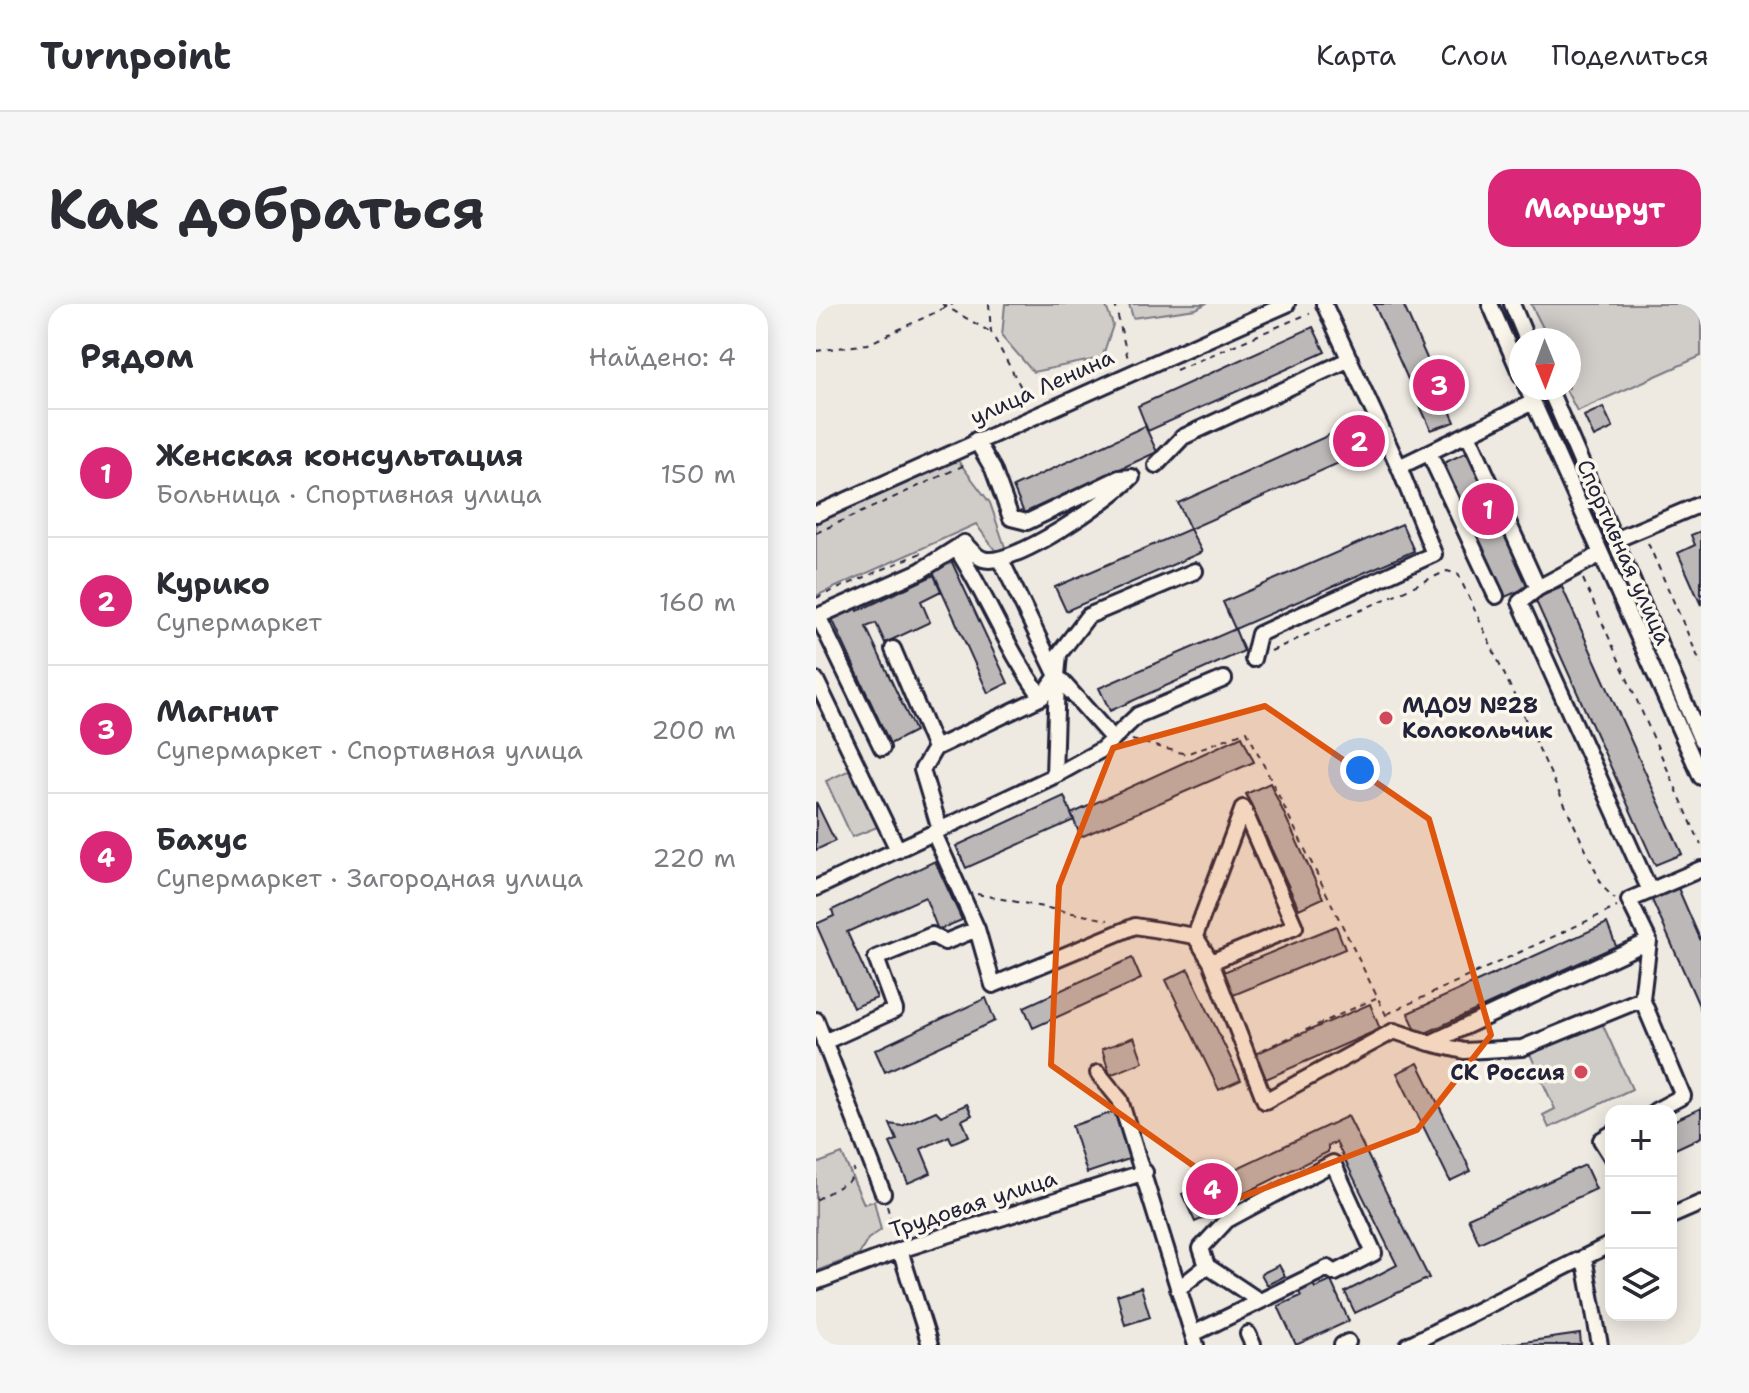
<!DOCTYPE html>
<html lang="ru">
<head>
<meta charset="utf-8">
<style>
	:root { --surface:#fff; --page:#f7f7f7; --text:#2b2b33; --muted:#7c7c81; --line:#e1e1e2; --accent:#db2777 }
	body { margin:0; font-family:"Shantell Sans",sans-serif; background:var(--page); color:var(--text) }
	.controls { position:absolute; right:24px; bottom:24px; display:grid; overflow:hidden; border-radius:16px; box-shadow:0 4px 20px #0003 }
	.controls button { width:72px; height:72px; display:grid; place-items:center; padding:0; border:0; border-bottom:2px solid var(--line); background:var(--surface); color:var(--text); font:40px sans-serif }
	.compass { position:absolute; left:693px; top:24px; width:72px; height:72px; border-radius:50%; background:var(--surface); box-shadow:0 4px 20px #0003; rotate:179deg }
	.you { position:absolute; left:544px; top:466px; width:28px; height:28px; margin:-20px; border:6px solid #fff; border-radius:50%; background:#1a73e8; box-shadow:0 0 0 12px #1a73e833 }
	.badge { display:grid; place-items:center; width:52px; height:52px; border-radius:50%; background:var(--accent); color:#fff; font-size:26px; font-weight:700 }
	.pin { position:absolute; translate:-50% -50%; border:4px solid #fff; box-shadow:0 2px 8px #0006 }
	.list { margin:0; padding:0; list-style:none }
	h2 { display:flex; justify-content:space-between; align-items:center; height:104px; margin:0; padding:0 32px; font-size:34px }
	h2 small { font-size:26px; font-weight:400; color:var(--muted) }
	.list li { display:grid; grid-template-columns:52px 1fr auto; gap:24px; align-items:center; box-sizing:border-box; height:128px; padding:0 32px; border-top:2px solid var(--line) }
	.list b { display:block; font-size:30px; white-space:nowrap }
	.list p { margin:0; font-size:26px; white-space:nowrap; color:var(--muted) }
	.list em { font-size:26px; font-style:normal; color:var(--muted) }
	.icon { flex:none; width:44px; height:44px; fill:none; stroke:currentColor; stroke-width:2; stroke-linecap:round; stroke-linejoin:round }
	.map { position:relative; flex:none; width:885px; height:1041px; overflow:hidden; border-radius:24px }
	header { display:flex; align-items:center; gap:48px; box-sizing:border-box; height:112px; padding:0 40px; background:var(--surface); border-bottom:2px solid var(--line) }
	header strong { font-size:38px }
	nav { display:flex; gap:44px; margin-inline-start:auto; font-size:28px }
	.intro { display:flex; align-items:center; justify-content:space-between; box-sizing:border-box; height:192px; padding:0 48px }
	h1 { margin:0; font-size:56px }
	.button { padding:20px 36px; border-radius:24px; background:var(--accent); color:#fff; font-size:28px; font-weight:700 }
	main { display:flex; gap:48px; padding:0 48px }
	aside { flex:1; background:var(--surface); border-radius:24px; box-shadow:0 4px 20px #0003 }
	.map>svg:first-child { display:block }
	.green { fill:#d0cdc9; stroke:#797882; stroke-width:2 }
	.building { fill:#bcb8b8; stroke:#22223b; stroke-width:2 }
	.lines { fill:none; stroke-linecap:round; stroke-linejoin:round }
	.minor-casing { stroke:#22223b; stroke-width:20 }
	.path { stroke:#22223b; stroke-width:2; stroke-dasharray:6 6; stroke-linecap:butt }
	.minor { stroke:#fbf7ec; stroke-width:14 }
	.marked { fill:#de560e; fill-opacity:0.2; stroke:#de560e; stroke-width:6; stroke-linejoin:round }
	.poi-dot { fill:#d1495b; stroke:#fbf7ec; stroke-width:3 }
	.labels { text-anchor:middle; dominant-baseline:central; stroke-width:7; stroke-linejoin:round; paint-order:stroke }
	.street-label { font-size:22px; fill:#22223b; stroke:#fbf7ec }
	.poi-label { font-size:22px; font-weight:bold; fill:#22223b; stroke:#fbf7ec; text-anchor:start }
</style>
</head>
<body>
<header>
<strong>Turnpoint</strong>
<nav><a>Карта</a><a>Слои</a><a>Поделиться</a></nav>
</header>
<div class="intro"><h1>Как добраться</h1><a class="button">Маршрут</a></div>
<main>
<aside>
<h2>Рядом<small>Найдено: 4</small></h2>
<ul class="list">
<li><span class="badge">1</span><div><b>Женская консультация</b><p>Больница · Спортивная улица</p></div><em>150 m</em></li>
<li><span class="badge">2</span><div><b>Курико</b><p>Супермаркет</p></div><em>160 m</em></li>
<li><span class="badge">3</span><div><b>Магнит</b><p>Супермаркет · Спортивная улица</p></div><em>200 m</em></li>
<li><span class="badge">4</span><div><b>Бахус</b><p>Супермаркет · Загородная улица</p></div><em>220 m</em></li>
</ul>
</aside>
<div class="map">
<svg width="885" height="1041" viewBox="0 0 885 1041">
	<rect width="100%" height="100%" fill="#eeeae2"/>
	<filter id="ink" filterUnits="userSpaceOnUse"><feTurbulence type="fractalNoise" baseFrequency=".0125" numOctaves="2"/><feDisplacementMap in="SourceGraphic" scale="16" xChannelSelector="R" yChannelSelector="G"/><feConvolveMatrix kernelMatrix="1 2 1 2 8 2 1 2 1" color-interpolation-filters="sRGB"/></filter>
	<g filter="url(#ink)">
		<!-- green -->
		<path class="green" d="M189,0H289L297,21L286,54L217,68L186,32Z
			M313,0H389L380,5L317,14Z
			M715,0H885V52L761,107L749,84H753V36L730,30Z
			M140,154L174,199L190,246L181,249L160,220L0,292V218Z
			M36,465L64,522L36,533L10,477Z
			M785,717L816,785L733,824L727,811L739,805L714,750Z
			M26,850L48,900L58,897L65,926L52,935L43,951L0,967V860Z"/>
		<!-- building -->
		<path class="building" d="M558,0H587L639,118L615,126Z
			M497,23L509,48L332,127L322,102Z
			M787,103L797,124L778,133L768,112Z
			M540,119L552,146L374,225L362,199Z
			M329,122L341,148L208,209L197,183Z
			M651,148L712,283L689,293L628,159Z
			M586,220L598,247L419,325L407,298Z
			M374,225L386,248L250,307L239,283Z
			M885,227V301L862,249L879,241L875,231Z
			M134,254L192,379L172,389L115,263Z
			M118,271L125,287L105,297L114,318L69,339L60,319L50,323L99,427L74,440L12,306L37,295L42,307Z
			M746,283L866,550L839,561L719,295Z
			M419,325L428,347L294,407L283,384Z
			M426,432L438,458L265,533L255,510Z
			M454,479L507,594L483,605L430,490Z
			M248,492L258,516L150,564L140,542Z
			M0,498L19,537L0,546Z
			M119,557L146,616L122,626L109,593L31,628L61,694L37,704L0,620L18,612L16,606Z
			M862,584L885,637V706L836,596Z
			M791,619L800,642L603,732L592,709Z
			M520,622L529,645L415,692L405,669Z
			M316,654L325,675L217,724L208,703Z
			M372,665L425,776L403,786L350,676Z
			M170,694L179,717L69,768L59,746Z
			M554,700L564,725L450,775L439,750Z
			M318,733L327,758L294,771L286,745Z
			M602,759L655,867L634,877L581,769Z
			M151,800L156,811L146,816L153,832L136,839L133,832L105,845L115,869L92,879L74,839L81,836L74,820L86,822L120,807L125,812Z
			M885,804V833L855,847V818Z
			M303,806L319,853L271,869L256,822Z
			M532,812L613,974L539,1009L529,988L581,961L520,838L512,842V848L409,899L407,894L396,900L401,908L379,918L366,890Z
			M769,861L780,885L663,939L652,914Z
			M463,961L469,972L451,981L445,970Z
			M515,977L533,1017L480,1041L462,1002L485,992L482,986L496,979L499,984Z
			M325,983L334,1013L309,1021L301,991Z
			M764,1030L765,1041H686Z"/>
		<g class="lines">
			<!-- minor casing -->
			<g class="minor-casing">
				<path id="minor" d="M508,0L583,163
					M674,0L705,71
					M696,0L711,36
					M711,84L885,473
					M733,84L885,436
					M652,130L722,284
					M613,149L680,292
					M340,161L367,133L534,55
					M0,210L471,0
					M799,236L885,200
					M140,244C172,293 191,347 226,393
					M785,250L722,284L704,298L834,587
					M2,312L66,444
					M0,313L104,267L148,239C153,244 160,253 167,255C195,265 295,195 316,173L303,174L211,218L195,214L177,165L160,136
					M77,345L119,444
					M437,355L443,330L618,250L583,163L717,98
					M241,372L243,350L272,312L379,267
					M0,376L82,546
					M238,472L241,372L297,435
					M124,526L106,466L119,444L226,393L241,372L185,256
					M118,529L161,625L177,681L319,622L379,632L395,658L449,797L578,727L614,739L833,637L813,596L885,565
					M0,584L238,472L285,446L322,411L408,375
					M379,632L427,504
					M833,637L826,695L867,792L839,807
					M395,658L479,623L427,504
					M0,716L67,889
					M8,738L79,706L60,654L116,631L129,638L161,625
					M614,739L648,747L706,744L826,695
					M282,769L304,796L380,1041
					M795,830L785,836L795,852
					M855,912L885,899
					M84,946L114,1041
					M768,953L784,1041
					M0,978L84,946L329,868
					M362,985L391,962L442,996
					M377,1030L512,964L519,969L558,949L517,859L411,916L385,944L391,962
					M432,1030L437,1041
					M526,1041L532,1038
					M592,1041L795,940"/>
			</g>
			<!-- path -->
			<path class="path" d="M126,0L174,28
				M173,0L175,28L213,98
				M299,0L312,55
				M0,47L52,40L137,0
				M360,66L494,9
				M0,229L151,160
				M832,239L885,360
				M767,275L885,541
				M0,294L105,249
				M455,347L631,267L642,270L787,583L799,595
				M316,436L370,450L431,427L572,715
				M161,590L292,616
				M571,710L801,603
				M446,746L560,694
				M0,896L34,876L38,865
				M71,902L80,934"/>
			<!-- minor -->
			<use href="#minor" class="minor"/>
		</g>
	</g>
	<!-- marked area -->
	<path class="marked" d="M449,402L613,515L675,731L601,826L423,894L235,761L243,582L297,444Z"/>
	<!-- markers -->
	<g class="poi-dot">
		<circle cx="570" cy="414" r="8"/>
		<circle cx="765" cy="768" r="8"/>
	</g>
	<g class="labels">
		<!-- street labels -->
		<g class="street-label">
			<text transform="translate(226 83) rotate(-24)">улица Ленина</text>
			<text transform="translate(808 248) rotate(66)">Спортивная улица</text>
			<text transform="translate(157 900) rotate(-18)">Трудовая улица</text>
		</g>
		<!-- poi labels -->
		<g class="poi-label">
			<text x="586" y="401">МДОУ №28<tspan x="586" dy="25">Колокольчик</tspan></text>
			<text x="749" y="768" text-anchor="end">СК Россия</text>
		</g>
	</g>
</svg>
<div class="controls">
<button>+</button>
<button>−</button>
<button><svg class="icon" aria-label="layers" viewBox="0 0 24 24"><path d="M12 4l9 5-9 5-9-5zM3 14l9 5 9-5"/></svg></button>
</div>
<svg class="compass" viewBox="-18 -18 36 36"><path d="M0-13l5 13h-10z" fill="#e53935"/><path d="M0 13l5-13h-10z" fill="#7c7c81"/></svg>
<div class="you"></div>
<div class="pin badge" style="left:672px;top:205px">1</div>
<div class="pin badge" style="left:543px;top:137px">2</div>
<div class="pin badge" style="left:623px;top:81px">3</div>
<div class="pin badge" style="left:396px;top:885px">4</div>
</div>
</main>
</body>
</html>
